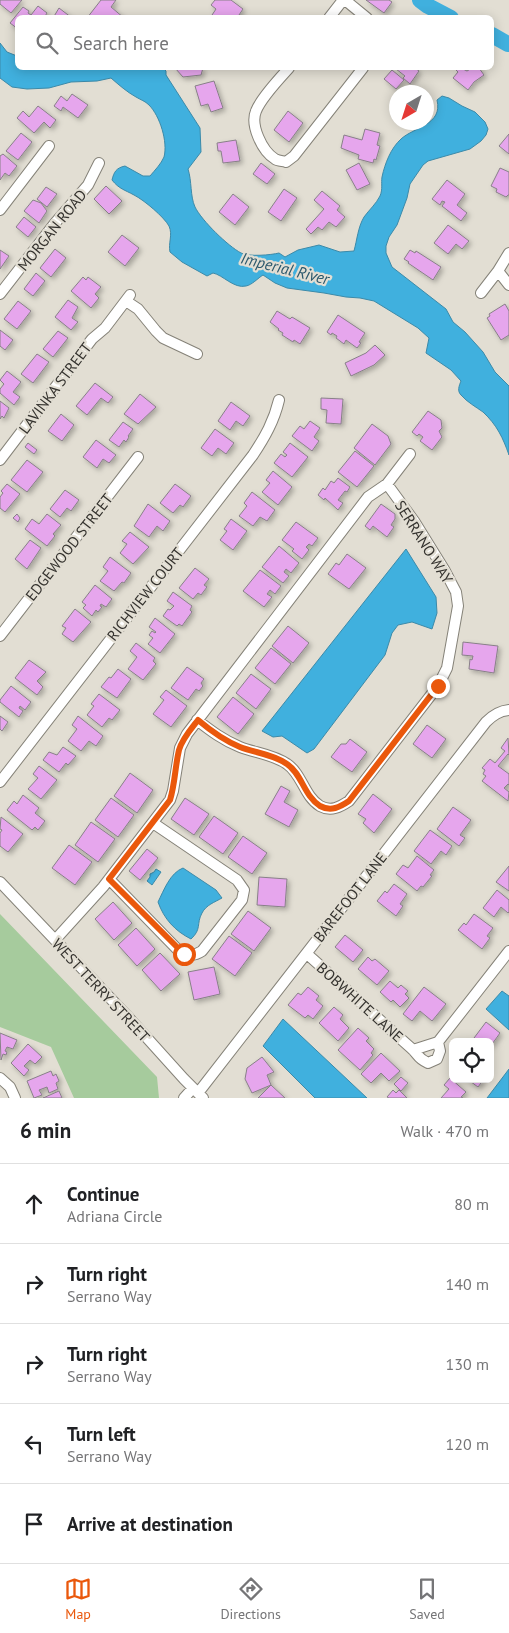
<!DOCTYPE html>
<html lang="en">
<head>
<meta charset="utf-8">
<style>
	:root { --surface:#fff; --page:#f2f2f2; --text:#202124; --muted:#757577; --line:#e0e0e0; --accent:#ea580c }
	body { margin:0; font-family:"PT Sans",sans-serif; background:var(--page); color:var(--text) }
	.controls { position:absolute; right:15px; bottom:15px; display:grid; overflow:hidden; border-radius:8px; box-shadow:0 2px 12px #0003 }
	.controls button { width:45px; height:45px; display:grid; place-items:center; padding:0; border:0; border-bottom:1px solid var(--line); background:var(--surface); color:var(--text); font:25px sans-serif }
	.compass { position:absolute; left:389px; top:85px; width:45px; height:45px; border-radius:50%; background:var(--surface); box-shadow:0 2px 12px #0003; rotate:219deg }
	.stop { position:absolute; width:15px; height:15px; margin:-11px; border:4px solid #ea580c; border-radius:50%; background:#fff }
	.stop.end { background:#ea580c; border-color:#fff; box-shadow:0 1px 5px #0008 }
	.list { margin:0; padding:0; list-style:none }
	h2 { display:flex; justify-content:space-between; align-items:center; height:65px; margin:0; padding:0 20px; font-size:21px }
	h2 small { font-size:16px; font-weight:400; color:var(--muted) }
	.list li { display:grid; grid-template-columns:32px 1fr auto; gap:15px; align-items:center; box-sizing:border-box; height:80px; padding:0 20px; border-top:1px solid var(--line) }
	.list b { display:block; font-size:19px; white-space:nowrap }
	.list p { margin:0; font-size:16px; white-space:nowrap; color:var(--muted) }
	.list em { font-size:16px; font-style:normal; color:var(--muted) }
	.icon { flex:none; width:28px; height:28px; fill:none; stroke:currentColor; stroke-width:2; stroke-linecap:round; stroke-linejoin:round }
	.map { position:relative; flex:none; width:509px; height:1098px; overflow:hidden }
	.search { position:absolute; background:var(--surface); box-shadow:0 2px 12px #0003; left:15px; right:15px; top:15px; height:55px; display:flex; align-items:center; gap:12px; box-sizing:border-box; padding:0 18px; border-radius:8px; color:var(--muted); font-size:19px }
	.sheet { height:465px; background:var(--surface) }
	nav { display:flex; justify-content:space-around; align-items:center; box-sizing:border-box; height:70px; border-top:1px solid var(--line); background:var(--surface); font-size:14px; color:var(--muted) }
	nav a { display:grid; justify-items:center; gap:2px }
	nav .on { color:var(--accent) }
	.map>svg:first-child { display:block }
	.green { fill:#a6cb9d }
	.water { fill:#40b0de; stroke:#3c8aa9 }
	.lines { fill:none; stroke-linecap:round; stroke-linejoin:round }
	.river { stroke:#40b0de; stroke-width:16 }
	.building { fill:#e6a6ed; stroke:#888088; filter:url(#shadow) }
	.minor-casing { stroke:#858278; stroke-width:12 }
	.minor { stroke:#fff; stroke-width:10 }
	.route { stroke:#ea580c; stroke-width:6 }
	.labels { text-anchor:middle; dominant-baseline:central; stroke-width:4.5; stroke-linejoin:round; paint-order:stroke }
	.street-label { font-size:15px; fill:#34322e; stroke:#e2ded3 }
	.water-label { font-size:16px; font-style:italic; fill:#2b586c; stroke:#e2ded3 }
</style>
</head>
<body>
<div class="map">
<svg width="509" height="1098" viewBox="0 0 509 1098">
	<defs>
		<filter id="shadow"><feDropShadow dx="2.5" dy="2.5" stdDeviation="2.5" flood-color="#0004"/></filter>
	</defs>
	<rect width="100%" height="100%" fill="#e2ded3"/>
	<!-- green -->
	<path class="green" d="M0,914L157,1077L159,1098H74L51,1047L0,1027Z"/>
	<!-- water -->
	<path class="water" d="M0,43L7,52L17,56L18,68H163L166,71V75L200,128L201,152L188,169C192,181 190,196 195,207C202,221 228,246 241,253C249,257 271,255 279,253L285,257L298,250L319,245L340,252L354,251C357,240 358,227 364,217C369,210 376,204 380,196C383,189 381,183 382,177C385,163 391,148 401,139C414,127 443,125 437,100L442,96L449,98L462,106L475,112L485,122L488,129L486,135L481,141L470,149L428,161L423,165L410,184L407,198L397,225L389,237L386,246V253L392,267L446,309L453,322L465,332L483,352L495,372L509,386V455C503,438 497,425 483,412C476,407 467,402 461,395C457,391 459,386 461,381L451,370L426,353L429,338L418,328L374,301L360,298L346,297L324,293L287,288L275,283L263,275C258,278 252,285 246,286C234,289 223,275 213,273L207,276L182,262L170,252C168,243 173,235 169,226C164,217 144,200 134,195C125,190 119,189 112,180C114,172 116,168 125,166L143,176H150C155,170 161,164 164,157C168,142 160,116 149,105C145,101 141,100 136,97C127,92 119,85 111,78L97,81L71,82L49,88L27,89L12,87L0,78Z
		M406,549L436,597L437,613L432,629L412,622L398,625L392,633L385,655L314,749L307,753L282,736L273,737L262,731Z
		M183,868L216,890L222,898C215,902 206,905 202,913C196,924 202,929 191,939C175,931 164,919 158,902C164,890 170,873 183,868Z
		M156,869L161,872L152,885L147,881L150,877V874L154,872Z
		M502,991L509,996V1030L486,1009Z
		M283,1019L367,1098H315L263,1046Z
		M509,1069V1098H487Z"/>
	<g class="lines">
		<!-- river -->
		<path class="river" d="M420,0L428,6L451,18
			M492,35L508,44"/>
	</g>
	<!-- building -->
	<path class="building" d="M0,0H22L11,13L0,4Z
		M101,0H116L111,7L124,18H87Z
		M215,0H231L243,9L237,18H210L216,9L211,5Z
		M366,0H389L392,2L384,13Z
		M38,6L47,13L44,18H18V29L10,23L23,7L29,11L28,13L31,15Z
		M59,8L72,18H53Z
		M175,68H203L201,75L183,77Z
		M397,68H415L419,71L410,84L403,78L405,76L396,69Z
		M458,68H461L467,71L472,68H479L484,75L474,82L468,90L453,78L458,72L456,70Z
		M392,70L404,80L396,89L384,79Z
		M214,81L223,108L211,112L208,104L201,106L195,86Z
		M72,94L88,105L78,118L63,107L61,111L54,106L61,96L67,101Z
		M38,106L56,120L50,128L44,122L34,133L17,118L23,111L29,117Z
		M288,111L303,123L289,142L274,130Z
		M365,129L380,133L377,145L380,146L376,160L374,159L373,163L358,159L359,155L341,148L344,135L362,140Z
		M21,133L32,142L18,160L6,151Z
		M509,134V154L499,146Z
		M236,140L240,161L223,163L221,151H218L217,143Z
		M3,154L17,166L9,176L5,173L0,180V156Z
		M261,163L275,174L267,184L253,174Z
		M359,163L370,184L357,190L346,170Z
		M500,168L509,172V195H508L506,197L496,192L497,189L491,186Z
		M447,180L465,194L457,205L467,213L461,221L442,206L445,202L442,201L440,205L432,199Z
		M106,186L122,201L109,214L94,199Z
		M46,187L57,194L47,207L37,199Z
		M284,189L297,198L281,221L268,212Z
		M322,191L340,206L337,210L345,217L336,227L329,222L322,230L318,227L311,234L306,229L324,209L314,200Z
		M233,194L249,207L235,225L219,212Z
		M33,200L41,203L47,211L39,223L24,211Z
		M24,217L36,227L28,237L16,227Z
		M448,225L469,241L462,249L456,244L448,254L434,243Z
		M122,235L139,248L125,266L108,252Z
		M55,249L66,258L51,277L40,268Z
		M0,250L9,256L0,269Z
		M410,250L415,253L416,251L441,267L433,280L408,263L409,262L404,259Z
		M36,273L45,281L33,296L24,289Z
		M83,277L86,280L88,277L101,287L95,294L99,298L91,308L71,291Z
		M68,300L78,307L72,318L78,322L71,330L55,317Z
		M18,301L31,311L17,329L4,319Z
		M505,304L509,311V335L501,340L487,318L490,316L489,314Z
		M277,311L290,319L292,317L310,328L300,344L294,340L293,342L282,335L283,333L278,330L279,329L270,322Z
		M338,315L365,333L359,342L361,343L357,348L346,340L344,344L336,338L337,336L332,333L331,335L327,332Z
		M0,330L13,340L5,350L0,346Z
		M58,331L68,338L53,357L43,349Z
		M375,345L385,355L374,365L351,376L345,363L366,353Z
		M37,354L49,362L33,383L21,374Z
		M7,371L21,382L13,392L20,397L14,405L0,393V389L4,384L0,380Z
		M95,383L113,397L108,403L101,398L87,415L76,406Z
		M140,394L156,407L138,424L124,414Z
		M321,398L343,399L341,424L326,423L327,410L321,409Z
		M0,401L9,408L4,418L2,416L0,419Z
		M231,402L250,416L243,426L236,421L230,430L218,421Z
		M428,411L441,420L442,428L439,431L442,437L432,450L420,441L423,437L419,434L417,436L412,432Z
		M61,414L74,425L62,441L48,431Z
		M310,421L320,428L314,437L319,441L312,451L292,436L300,426L304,429Z
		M123,422L133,429L128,436L129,437L126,442L124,440L119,447L109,440Z
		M372,424L388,436L391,444L375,465L354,448Z
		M215,429L234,443L226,454L218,448L212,456L201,448Z
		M96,440L116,455L109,463L103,459L97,468L83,457Z
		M28,443L37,450L34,454L25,447Z
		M290,443L308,457L292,477L274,463L281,454L285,457L287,455L283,452Z
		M355,451L374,466L357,487L338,472Z
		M27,460L43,472L27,492L11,480Z
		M273,471L292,487L278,505L262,492L270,483L266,480Z
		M338,478L350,487L347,492L345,491L338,500L343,503L338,510L325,498L324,500L318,495L323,488L325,490L331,481L334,483Z
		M7,484L20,494L5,512L0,508V497L3,493L1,491Z
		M175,484L191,496L183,507L180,505L173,513L160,503Z
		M65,490L79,500L71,511L67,508L60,517L50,509Z
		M252,492L275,510L267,521L260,517L253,526L239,516L247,506L244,503Z
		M148,504L170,521L163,531L157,526L149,537L134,526Z
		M381,504L395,514V519L391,525L394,527L387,537L373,526L370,530L365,526Z
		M17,514L20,518L18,522L13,518Z
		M47,514L61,525L53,534L55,536L47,546L25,529L32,519L39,524Z
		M231,519L247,531L233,550L220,540L227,531L224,529Z
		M296,522L318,538L312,546L309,544L306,547L309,550L302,559L292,551L294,549L282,540Z
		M130,532L149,547L133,564L120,553L127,544L122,541Z
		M30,540L41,548L27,569L15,559Z
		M279,546L299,563L291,573L286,569L284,572L289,576L283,583L262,567Z
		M347,554L366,568L349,589L328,574L336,563L339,565Z
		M110,557L131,573L124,583L122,582L114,591L100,581L108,571L103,567Z
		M195,568L209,579L204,585L207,587L201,595L198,593L193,599L179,588Z
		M260,570L281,586L275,594L270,590L267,594L272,597L264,607L243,591Z
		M95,585L112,599L106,607L101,604L100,606L102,607L98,612L96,610L92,616L83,608L86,605L82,602Z
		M173,592L192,606L190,610L192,612L182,626L179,624L177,626L163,616L168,609L170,610L174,606L167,601Z
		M75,609L91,622L73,642L62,634L66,628L62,626Z
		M155,618L175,634L160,653L148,644L153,638L149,635L152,631L155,633L156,632L149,627Z
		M288,626L309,643L293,663L272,646Z
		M463,642L498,646L494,673L469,669L470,659L472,660L473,656L462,655Z
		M136,643L155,658L153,661L156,664L143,680L128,669L137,657L130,651Z
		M271,648L291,664L275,684L255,668Z
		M29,660L46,672L37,681L43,687L37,695L15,678Z
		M187,667L204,679L201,683L203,686L199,691L196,689L188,700L171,688Z
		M118,669L131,679L117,698L101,687L109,677L111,678Z
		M251,674L271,689L256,709L236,693Z
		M11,686L31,702L25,710L20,706L19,708L23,711L19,717L0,702V700Z
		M166,690L187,706L171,727L153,714L164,700L160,697Z
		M99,694L120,710L112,720L109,718L102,727L87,715L94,706L91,704Z
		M233,697L254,714L238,734L217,717Z
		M0,716L8,722L2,731L0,729Z
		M78,716L103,736L96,746L89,741L81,751L68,741L77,729L72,725Z
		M427,725L446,739L432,758L413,744Z
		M508,738L509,755L508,754L498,766L509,774V785L508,784L504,788L509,792L508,801L482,781L486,776L483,774L485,770L482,768L490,759L495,763L505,751L501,748Z
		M350,739L367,752L352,772L331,757L341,744H346Z
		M63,747L76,756L68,765L66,763L59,772L43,760L49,752L57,755Z
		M39,766L57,780L41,799L28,789L38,778L33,774Z
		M130,773L153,790L137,813L114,796Z
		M281,786L290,791L284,802L298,810L289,827L265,814Z
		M373,794L392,809L374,833L363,823L366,819L358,814Z
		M23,795L39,808L35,813L45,821L38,830L35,827L32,830L7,810L14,801L17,804Z
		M111,798L134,815L118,837L95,820Z
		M185,798L209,814L194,835L171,819Z
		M453,807L471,820L460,835L465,838L459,846L437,829Z
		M214,816L238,833L223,854L199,837Z
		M1,817L23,834L8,852L0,846V833L2,830L0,829Z
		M91,822L115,839L98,862L75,845Z
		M430,830L452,846L446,855L441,851L431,864L414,851Z
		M243,836L267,853L252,874L228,857Z
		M69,845L92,862L75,885L52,868Z
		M147,849L158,858L140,880L129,871Z
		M417,856L434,870L430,875L432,876L423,887L421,886L417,891L396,874L403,865L408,868Z
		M509,866V891L496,882Z
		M259,877L287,879L285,907L257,905Z
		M394,884L407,894L400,904L403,906L396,916L377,901L385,891L387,893Z
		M497,890L509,900V912L508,913L501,907L494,917L483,908Z
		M113,902L132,923L114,940L95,919Z
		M248,911L271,928L254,951L231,934Z
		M474,914L493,928L487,936L490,938L482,949L458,930L464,923L466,925Z
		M136,928L155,949L137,966L118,945Z
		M345,935L363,950L353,962L335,947Z
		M229,936L252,953L235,976L212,959Z
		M160,953L180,974L161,991L142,970Z
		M368,957L372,961L375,959L389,971L377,985L358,969Z
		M214,967L220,994L194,1000L188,972Z
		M390,981L398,988L401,985L408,991L405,994L409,998L400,1007L393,1000L391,1002L380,992Z
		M308,987L319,996L316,1000L323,1006L313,1019L308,1015L305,1018L288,1005L298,993L301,995Z
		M424,987L446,1004L432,1021L420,1011L412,1021L403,1014Z
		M334,1007L343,1015L340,1019L349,1028L338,1041L319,1023Z
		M486,1022L500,1033L490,1047V1042H471Z
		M358,1028L369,1038L366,1041L374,1049L371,1053L373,1055L360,1070L338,1050Z
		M0,1033L17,1040L13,1049L7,1047L5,1051L7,1052L6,1055L3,1054L1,1060Z
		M28,1044L42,1057L35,1064L30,1060L24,1066L29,1070L24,1076L11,1063Z
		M381,1053L400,1071L389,1081L381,1073L371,1083L361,1074Z
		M262,1057L274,1072L267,1075L271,1085L252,1093L245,1079L247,1068Z
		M51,1071L53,1076L56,1074L59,1081L56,1083L58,1089L49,1093L47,1087L39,1090L42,1095L34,1098L27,1081Z
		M401,1077L408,1083L401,1091L394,1084Z
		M450,1078L466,1092L461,1097L463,1098H441L449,1089L444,1085Z
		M467,1079H484L478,1087Z
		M271,1085L285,1098H258Z
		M393,1090L396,1093L399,1090L407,1098H389L387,1097Z
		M59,1091L62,1098H43Z"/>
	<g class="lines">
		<!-- minor casing -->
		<g class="minor-casing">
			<path id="minor" d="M345,0L367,18
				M329,18L343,0
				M289,68C279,79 261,98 256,111C250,125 262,151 275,159C278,161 283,161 286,162L294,156L363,68
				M0,210L49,146
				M498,271L509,285
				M481,293L498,271L509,253
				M0,294L55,223L88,185L99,163
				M126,301L138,309L156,331L163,338L197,354
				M0,460L92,339L105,328L130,295
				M0,636L138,457
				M197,720C211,731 223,740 240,747C255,753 273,754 287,764C302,774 304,796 320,806C331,812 340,807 349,801L438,686L447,668L458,606L456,592L445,571L414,521L387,484
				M0,782L253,455C265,437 274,421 279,400
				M109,879L178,950C186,956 193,957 202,951L242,900L244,890L237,880L153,823
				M0,882L129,1018L184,1079L203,1098
				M55,940L103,887L170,800L173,791L180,748L187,734L368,497L387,484L410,454
				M307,954C342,985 376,1017 411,1048C419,1055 417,1058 428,1063L437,1059L440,1051L438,1042
				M438,1042L509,951
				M413,1050L438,1042
				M0,1078L10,1087L15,1098
				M198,1093L486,722C493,715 499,711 509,710
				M184,1098L193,1088"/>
		</g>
		<!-- minor -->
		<use href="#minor" class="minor"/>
	</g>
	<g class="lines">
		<!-- route -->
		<path class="route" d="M184,954L109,879L170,800C175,784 175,767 179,750C182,739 191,729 198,720C211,731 223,740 240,747C255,753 273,754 287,764C302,774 304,796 320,806C331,812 340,807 349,801L438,686"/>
	</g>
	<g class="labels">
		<!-- street labels -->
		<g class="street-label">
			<text transform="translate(52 230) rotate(-51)">MORGAN ROAD</text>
			<text transform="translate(55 388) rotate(-53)">LAVINKA STREET</text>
			<text transform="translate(424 542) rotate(58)">SERRANO WAY</text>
			<text transform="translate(69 547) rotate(-52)">EDGEWOOD STREET</text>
			<text transform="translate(145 594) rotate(-52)">RICHVIEW COURT</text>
			<text transform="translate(350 897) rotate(-52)">BAREFOOT LANE</text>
			<text transform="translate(101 990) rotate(47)">WEST TERRY STREET</text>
			<text transform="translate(360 1002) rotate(42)">BOBWHITE LANE</text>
		</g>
		<!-- water labels -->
		<g class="water-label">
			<text transform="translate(285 268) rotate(14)">Imperial River</text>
		</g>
	</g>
</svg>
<div class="controls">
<button><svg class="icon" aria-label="locate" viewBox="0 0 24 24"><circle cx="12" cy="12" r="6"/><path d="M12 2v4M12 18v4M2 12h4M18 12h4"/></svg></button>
</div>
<svg class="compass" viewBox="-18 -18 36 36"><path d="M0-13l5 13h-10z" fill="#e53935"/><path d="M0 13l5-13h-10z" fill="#757577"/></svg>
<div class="stop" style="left:184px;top:954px"></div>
<div class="stop end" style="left:438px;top:686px"></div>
<div class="search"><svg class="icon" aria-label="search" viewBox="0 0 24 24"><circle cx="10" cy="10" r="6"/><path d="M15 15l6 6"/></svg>Search here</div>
</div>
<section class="sheet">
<h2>6 min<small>Walk · 470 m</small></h2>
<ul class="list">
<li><svg class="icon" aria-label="ahead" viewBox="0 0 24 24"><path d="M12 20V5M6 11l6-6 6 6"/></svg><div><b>Continue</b><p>Adriana Circle</p></div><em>80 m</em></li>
<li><svg class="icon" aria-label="right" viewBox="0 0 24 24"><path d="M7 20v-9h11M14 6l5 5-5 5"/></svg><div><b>Turn right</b><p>Serrano Way</p></div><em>140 m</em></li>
<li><svg class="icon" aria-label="right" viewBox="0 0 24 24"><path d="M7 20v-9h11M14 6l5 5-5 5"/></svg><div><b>Turn right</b><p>Serrano Way</p></div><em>130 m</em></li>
<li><svg class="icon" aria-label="left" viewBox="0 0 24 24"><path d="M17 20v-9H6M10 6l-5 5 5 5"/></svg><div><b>Turn left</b><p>Serrano Way</p></div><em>120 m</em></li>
<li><svg class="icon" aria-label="arrive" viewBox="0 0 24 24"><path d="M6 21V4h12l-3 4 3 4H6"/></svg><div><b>Arrive at destination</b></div></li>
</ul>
</section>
<nav>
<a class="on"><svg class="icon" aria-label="map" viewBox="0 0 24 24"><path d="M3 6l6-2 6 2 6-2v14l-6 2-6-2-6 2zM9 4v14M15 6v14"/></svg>Map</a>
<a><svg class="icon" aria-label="directions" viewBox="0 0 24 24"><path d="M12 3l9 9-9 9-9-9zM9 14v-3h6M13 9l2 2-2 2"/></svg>Directions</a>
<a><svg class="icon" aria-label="saved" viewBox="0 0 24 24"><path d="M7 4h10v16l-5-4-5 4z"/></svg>Saved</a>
</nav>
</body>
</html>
